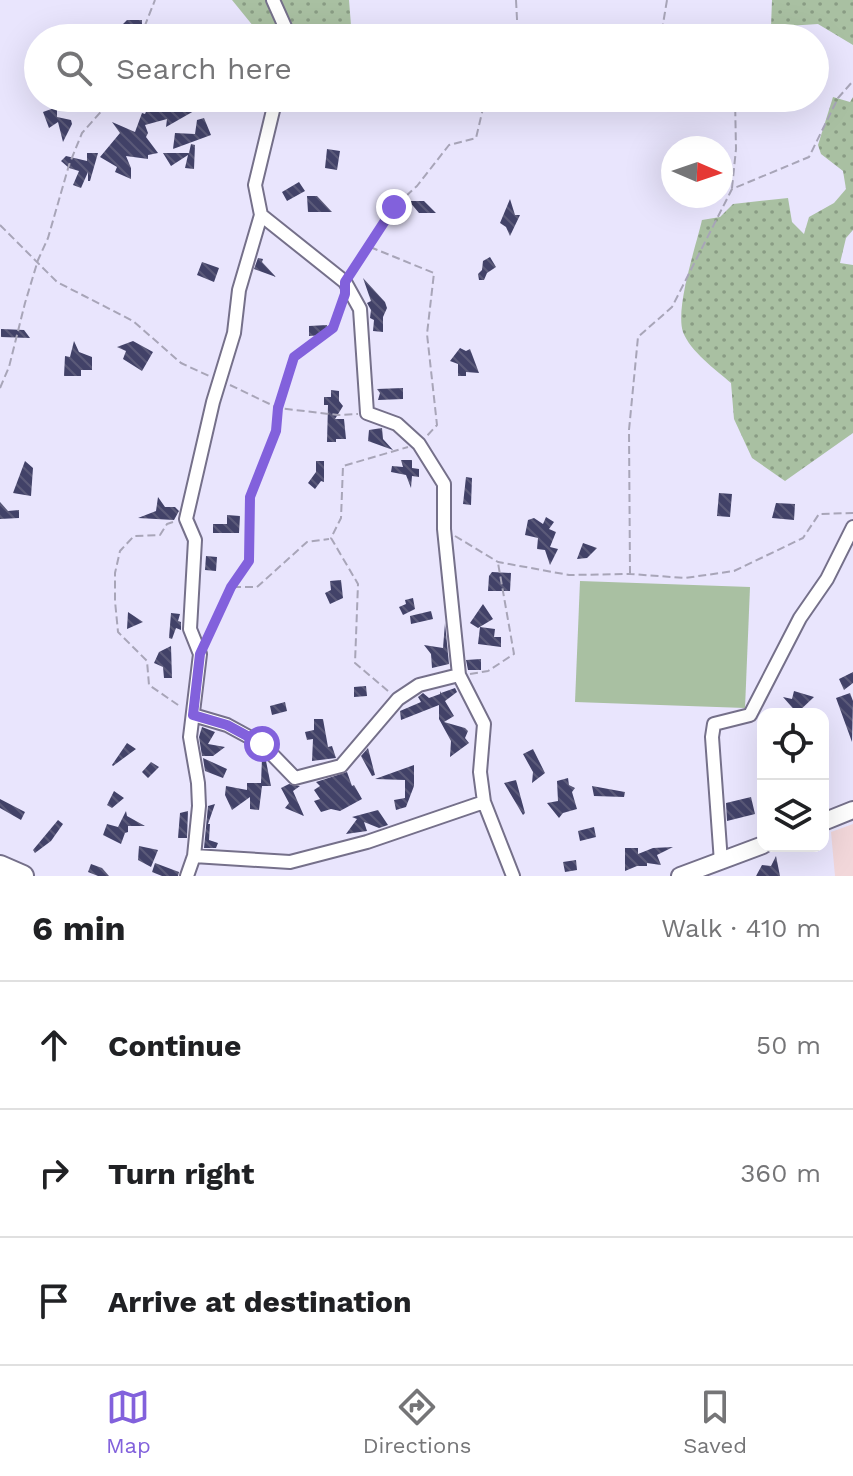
<!DOCTYPE html>
<html lang="en">
<head>
<meta charset="utf-8">
<style>
	:root { --surface:#fff; --page:#f2f2f2; --text:#202124; --muted:#757577; --line:#e0e0e0; --accent:#8261dc }
	body { margin:0; font-family:"Work Sans",sans-serif; background:var(--page); color:var(--text) }
	.controls { position:absolute; right:24px; bottom:24px; display:grid; overflow:hidden; border-radius:16px; box-shadow:0 8px 32px #0002 }
	.controls button { width:72px; height:72px; display:grid; place-items:center; padding:0; border:0; border-bottom:2px solid var(--line); background:var(--surface); color:var(--text); font:40px sans-serif }
	.compass { position:absolute; left:661px; top:136px; width:72px; height:72px; border-radius:50%; background:var(--surface); box-shadow:0 8px 32px #0002; rotate:92deg }
	.stop { position:absolute; width:24px; height:24px; margin:-18px; border:6px solid #8261dc; border-radius:50%; background:#fff }
	.stop.end { background:#8261dc; border-color:#fff; box-shadow:0 2px 8px #0008 }
	.list { margin:0; padding:0; list-style:none }
	h2 { display:flex; justify-content:space-between; align-items:center; height:104px; margin:0; padding:0 32px; font-size:34px }
	h2 small { font-size:26px; font-weight:400; color:var(--muted) }
	.list li { display:grid; grid-template-columns:52px 1fr auto; gap:24px; align-items:center; box-sizing:border-box; height:128px; padding:0 32px; border-top:2px solid var(--line) }
	.list b { display:block; font-size:30px; white-space:nowrap }
	.list em { font-size:26px; font-style:normal; color:var(--muted) }
	.icon { flex:none; width:44px; height:44px; fill:none; stroke:currentColor; stroke-width:2; stroke-linecap:round; stroke-linejoin:round }
	.map { position:relative; flex:none; width:853px; height:876px; overflow:hidden }
	.search { position:absolute; background:var(--surface); box-shadow:0 8px 32px #0002; left:24px; right:24px; top:24px; height:88px; display:flex; align-items:center; gap:20px; box-sizing:border-box; padding:0 28px; border-radius:44px; color:var(--muted); font-size:30px }
	.sheet { height:488px; background:var(--surface) }
	nav { display:flex; justify-content:space-around; align-items:center; box-sizing:border-box; height:112px; border-top:2px solid var(--line); background:var(--surface); font-size:22px; color:var(--muted) }
	nav a { display:grid; justify-items:center; gap:4px }
	nav .on { color:var(--accent) }
	.map>svg:first-child { display:block }
	.education { fill:#f2d7da }
	.grass { fill:url(#grass-dots) }
	.park { fill:#a9c0a2 }
	.building { fill:url(#building-back-hatch) }
	.lines { fill:none; stroke-linecap:round; stroke-linejoin:round }
	.minor-casing { stroke:#75708a; stroke-width:16 }
	.tertiary-casing { stroke:#75708a; stroke-width:20 }
	.primary-casing { stroke:#75708a; stroke-width:24 }
	.path { stroke:#a8a5b8; stroke-width:2; stroke-dasharray:8 4; stroke-linecap:butt }
	.minor { stroke:#fff; stroke-width:12 }
	.tertiary { stroke:#fff; stroke-width:16 }
	.primary { stroke:#fff; stroke-width:20 }
	.route { stroke:#8261dc; stroke-width:10 }
</style>
</head>
<body>
<div class="map">
<svg width="853" height="876" viewBox="0 0 853 876">
	<defs>
		<pattern id="grass-dots" width="8" height="8" patternUnits="userSpaceOnUse" patternTransform="scale(2)"><rect width="8" height="8" fill="#a9c0a2"/><path d="M2 2h.1M6 6h.1" fill="none" stroke="#899c84" stroke-width="1.8" stroke-linecap="round"/></pattern>
		<pattern id="building-back-hatch" width="6" height="6" patternUnits="userSpaceOnUse" patternTransform="scale(2)"><rect width="6" height="6" fill="#424268"/><path d="M-1 5l2 2M0 0l6 6M5-1l2 2" fill="none" stroke="#5b5a79"/></pattern>
	</defs>
	<rect width="100%" height="100%" fill="#e9e5fd"/>
	<!-- education -->
	<path class="education" d="M853,824V876H835L831,832Z"/>
	<!-- grass -->
	<path class="grass" d="M232,0H349L352,38H263Z
		M772,0H853V45L818,24L771,27Z
		M833,97L850,102L853,97V230L846,238L840,263L853,265V433L785,481L752,458L734,419L731,383C716,370 690,351 683,332C675,308 696,246 702,220L720,217L733,204L788,198L792,222L804,234L809,217L834,203L846,189L843,171L821,154L818,145Z"/>
	<!-- park -->
	<path class="park" d="M580,581L750,587L745,708L575,702Z"/>
	<!-- building -->
	<path class="building" d="M127,20H142V26L130,38H109L124,29L121,26Z
		M152,98L187,104L194,111L166,127L167,119L145,125L148,133L146,137L158,153L148,155V159L126,156L131,168V179L115,172L117,167L100,157L120,133L112,122L135,132L142,113L145,114Z
		M57,107V117L71,120L72,124L63,142L58,122L49,128L43,112Z
		M204,118L211,135L173,149L175,133L195,134L197,120Z
		M191,144L195,145L194,169L185,168L188,155L171,166L163,153H189Z
		M327,149L340,151L337,170L325,168Z
		M87,153H98L90,181H88V172L81,188L73,185L79,171L69,168L61,161L66,156L87,161Z
		M299,182L305,191L287,201L282,192Z
		M307,196H317L332,212H308Z
		M510,199L515,215H520L510,236L506,227L500,223Z
		M409,201H424L436,213H419Z
		M490,257L496,267L487,273L484,280H479L478,274L482,270L483,261Z
		M258,258L263,259L262,262L276,277L254,269Z
		M202,262L219,268L214,282L197,275Z
		M363,278L385,302L387,308L383,317V332L373,331L374,320L370,318L371,310L367,303L371,301Z
		M327,325L326,335L309,336V326Z
		M1,329L24,330L30,338L1,337Z
		M74,341L79,352L92,357V370H81V376H64L65,356L70,357Z
		M133,341L153,352L142,371L123,359L126,351L117,347Z
		M460,348L466,351L470,349L479,373L466,372V376H458V364L450,361Z
		M403,388V399L378,400L380,393L377,389Z
		M331,390L339,391V401L343,406L335,419H344L346,439H336V442H327L328,405H324V397H331Z
		M382,428L383,439L393,450L368,441L369,430Z
		M401,460H412V468L419,469V477L412,476L411,488L406,475L391,472L392,466L403,467Z
		M25,461L33,468L31,496L13,493Z
		M316,461H324V482L321,481L315,489L308,483L316,472Z
		M466,477L472,478L471,505L463,504Z
		M719,493L732,494L730,517L717,516Z
		M158,497L165,507H175L179,511L174,520L138,518L156,511Z
		M0,502L8,511L19,510V518L0,519Z
		M776,503L795,504L794,520L772,518Z
		M227,515L240,516L239,533H213V524H227Z
		M546,517L554,522L549,529L556,532L550,547L558,549L550,565L545,550L537,549L538,538L525,535L528,520L534,518L543,524Z
		M583,543L597,548L587,558L577,559Z
		M206,556L217,557L216,571L205,570Z
		M492,572L511,573L510,591H488L489,576Z
		M341,580L343,598L330,604L325,593L331,590L330,581Z
		M413,598L415,609L403,615L399,607L406,604L405,600Z
		M483,604L493,619L478,628L470,623Z
		M431,611L433,619L411,624L410,616Z
		M128,612L143,622L127,629Z
		M171,613L180,614L178,621L181,622V630L176,628L172,639L169,638Z
		M445,623L449,664L432,668L431,654L424,645L443,648Z
		M480,627L495,629L494,637H501V647L478,644Z
		M171,646L172,678H164L163,667L154,663L159,652Z
		M481,659V670H468L466,660Z
		M853,672V683L844,690L839,679Z
		M366,686L367,696L354,697V687Z
		M455,688L457,692L445,701L454,716L444,722L465,728L468,731L465,738L469,743L450,757L451,741L439,719V705L401,720L400,711L421,702L418,697L423,693L429,698L440,694V691L441,693Z
		M794,691L814,697L797,713L783,697L792,699Z
		M850,693L853,701L852,742L836,698Z
		M285,702L287,711L272,715L270,706Z
		M314,719H323L328,747L332,746L336,758L312,761L313,739L307,740L305,732L314,730Z
		M202,727L215,732L208,744L225,747L213,756H202L199,737Z
		M127,743L136,749L113,766L112,765Z
		M368,748L375,775L372,776L361,756Z
		M533,749L545,773L532,783L533,772L523,754Z
		M203,758L227,769L223,778L205,771Z
		M262,758L266,761L271,786H262L259,810L250,809V797L232,810L225,795L226,786L247,790V783H261Z
		M151,762L159,767L148,778L142,772Z
		M414,765V786L406,807L396,810L394,800L405,798V780L375,779Z
		M347,772L352,786L354,785L362,799L340,811L331,809L321,812L314,801L320,799L314,790L320,786L316,782Z
		M568,778L569,785L575,788L572,792L577,809L563,813L559,818L547,803L558,801L557,781Z
		M516,780L525,813L523,815L504,783Z
		M289,784L300,786L293,791L304,816L285,808L289,803L281,788Z
		M592,786L625,792L624,797L594,796Z
		M114,791L124,798L112,808L107,805Z
		M751,797L755,814L727,821L726,803Z
		M0,799L25,812L21,820L0,808Z
		M215,804L208,824H210L209,840L218,843L216,848H204L208,806Z
		M378,810L388,825L379,828L364,822L367,831L346,834L357,819L352,817Z
		M126,811L127,816L145,826H128V832L125,833L121,844L103,835L107,824L118,827Z
		M188,811L187,838H178L180,813Z
		M58,820L63,824L51,841L35,853L33,850Z
		M594,827L596,837L580,841L578,831Z
		M139,846L158,850L151,867L138,860Z
		M673,847L657,855L661,865L647,863V866H637L625,871V848H638V854L653,848Z
		M776,856L780,876H756L762,865L771,866Z
		M576,860L577,870L565,872L563,862Z
		M155,863L179,872L178,876H162L152,872Z
		M91,864L102,868L109,876H98L88,872Z"/>
	<g class="lines">
		<!-- minor casing -->
		<g class="minor-casing">
			<path id="minor" d="M273,0L290,38
				M459,675L484,724L480,772L484,802
				M193,715L227,725L262,744L295,778L341,766L398,699L419,685L459,675L444,529V484L419,444L397,424L367,413L360,309L345,282L261,215
				M194,856L290,862L367,842L484,802L513,876
				M721,862L712,737L714,724L750,715L800,618L827,579L853,527
				M187,876L194,856L199,806L198,783L190,737L200,654L190,629L195,540L186,519L213,402L234,333L239,290L261,215L255,185L276,98"/>
		</g>
		<!-- tertiary casing -->
		<g class="tertiary-casing">
			<path id="tertiary" d="M823,822L853,810
				M680,876L763,845"/>
		</g>
		<!-- primary casing -->
		<g class="primary-casing">
			<path id="primary" d="M0,866L23,876"/>
		</g>
		<!-- path -->
		<path class="path" d="M516,0L518,38
			M667,0L662,30L672,38
			M140,38L155,0
			M732,188L736,149L735,98
			M0,225L57,282L133,321L181,363L209,376
			M370,247L434,273L427,334L437,425L426,437
			M351,274L394,207L417,186L449,145L476,138L485,100L490,98
			M230,385L278,408L338,415L358,414
			M0,388L9,367L25,303L38,260L48,238L69,165L82,133L113,98
			M173,522L167,524L160,535L134,536L120,551L115,573V601L118,632L147,661L149,685L181,707
			M455,536L498,562L569,575L630,574L685,578L734,571L803,538L819,514L853,513
			M630,574L629,430L638,337L672,307L732,189L809,157L838,98L853,81
			M233,587H257L307,542L329,539
			M207,639L231,587L249,561L250,497L276,431L278,408L294,357L333,328L342,302
			M470,674L488,671L514,654L498,563
			M388,691L355,663L358,584L331,538L341,518L343,466L408,447"/>
		<!-- minor -->
		<use href="#minor" class="minor"/>
		<!-- tertiary -->
		<use href="#tertiary" class="tertiary"/>
		<!-- primary -->
		<use href="#primary" class="primary"/>
	</g>
	<g class="lines">
		<!-- route -->
		<path class="route" d="M262,744L227,725L193,715L200,654L231,587L249,561L250,497L276,431L278,408L294,357L333,328L345,294V282L394,207"/>
	</g>
</svg>
<div class="controls">
<button><svg class="icon" aria-label="locate" viewBox="0 0 24 24"><circle cx="12" cy="12" r="6"/><path d="M12 2v4M12 18v4M2 12h4M18 12h4"/></svg></button>
<button><svg class="icon" aria-label="layers" viewBox="0 0 24 24"><path d="M12 4l9 5-9 5-9-5zM3 14l9 5 9-5"/></svg></button>
</div>
<svg class="compass" viewBox="-18 -18 36 36"><path d="M0-13l5 13h-10z" fill="#e53935"/><path d="M0 13l5-13h-10z" fill="#757577"/></svg>
<div class="stop" style="left:262px;top:744px"></div>
<div class="stop end" style="left:394px;top:207px"></div>
<div class="search"><svg class="icon" aria-label="search" viewBox="0 0 24 24"><circle cx="10" cy="10" r="6"/><path d="M15 15l6 6"/></svg>Search here</div>
</div>
<section class="sheet">
<h2>6 min<small>Walk · 410 m</small></h2>
<ul class="list">
<li><svg class="icon" aria-label="ahead" viewBox="0 0 24 24"><path d="M12 20V5M6 11l6-6 6 6"/></svg><div><b>Continue</b></div><em>50 m</em></li>
<li><svg class="icon" aria-label="right" viewBox="0 0 24 24"><path d="M7 20v-9h11M14 6l5 5-5 5"/></svg><div><b>Turn right</b></div><em>360 m</em></li>
<li><svg class="icon" aria-label="arrive" viewBox="0 0 24 24"><path d="M6 21V4h12l-3 4 3 4H6"/></svg><div><b>Arrive at destination</b></div></li>
</ul>
</section>
<nav>
<a class="on"><svg class="icon" aria-label="map" viewBox="0 0 24 24"><path d="M3 6l6-2 6 2 6-2v14l-6 2-6-2-6 2zM9 4v14M15 6v14"/></svg>Map</a>
<a><svg class="icon" aria-label="directions" viewBox="0 0 24 24"><path d="M12 3l9 9-9 9-9-9zM9 14v-3h6M13 9l2 2-2 2"/></svg>Directions</a>
<a><svg class="icon" aria-label="saved" viewBox="0 0 24 24"><path d="M7 4h10v16l-5-4-5 4z"/></svg>Saved</a>
</nav>
</body>
</html>
